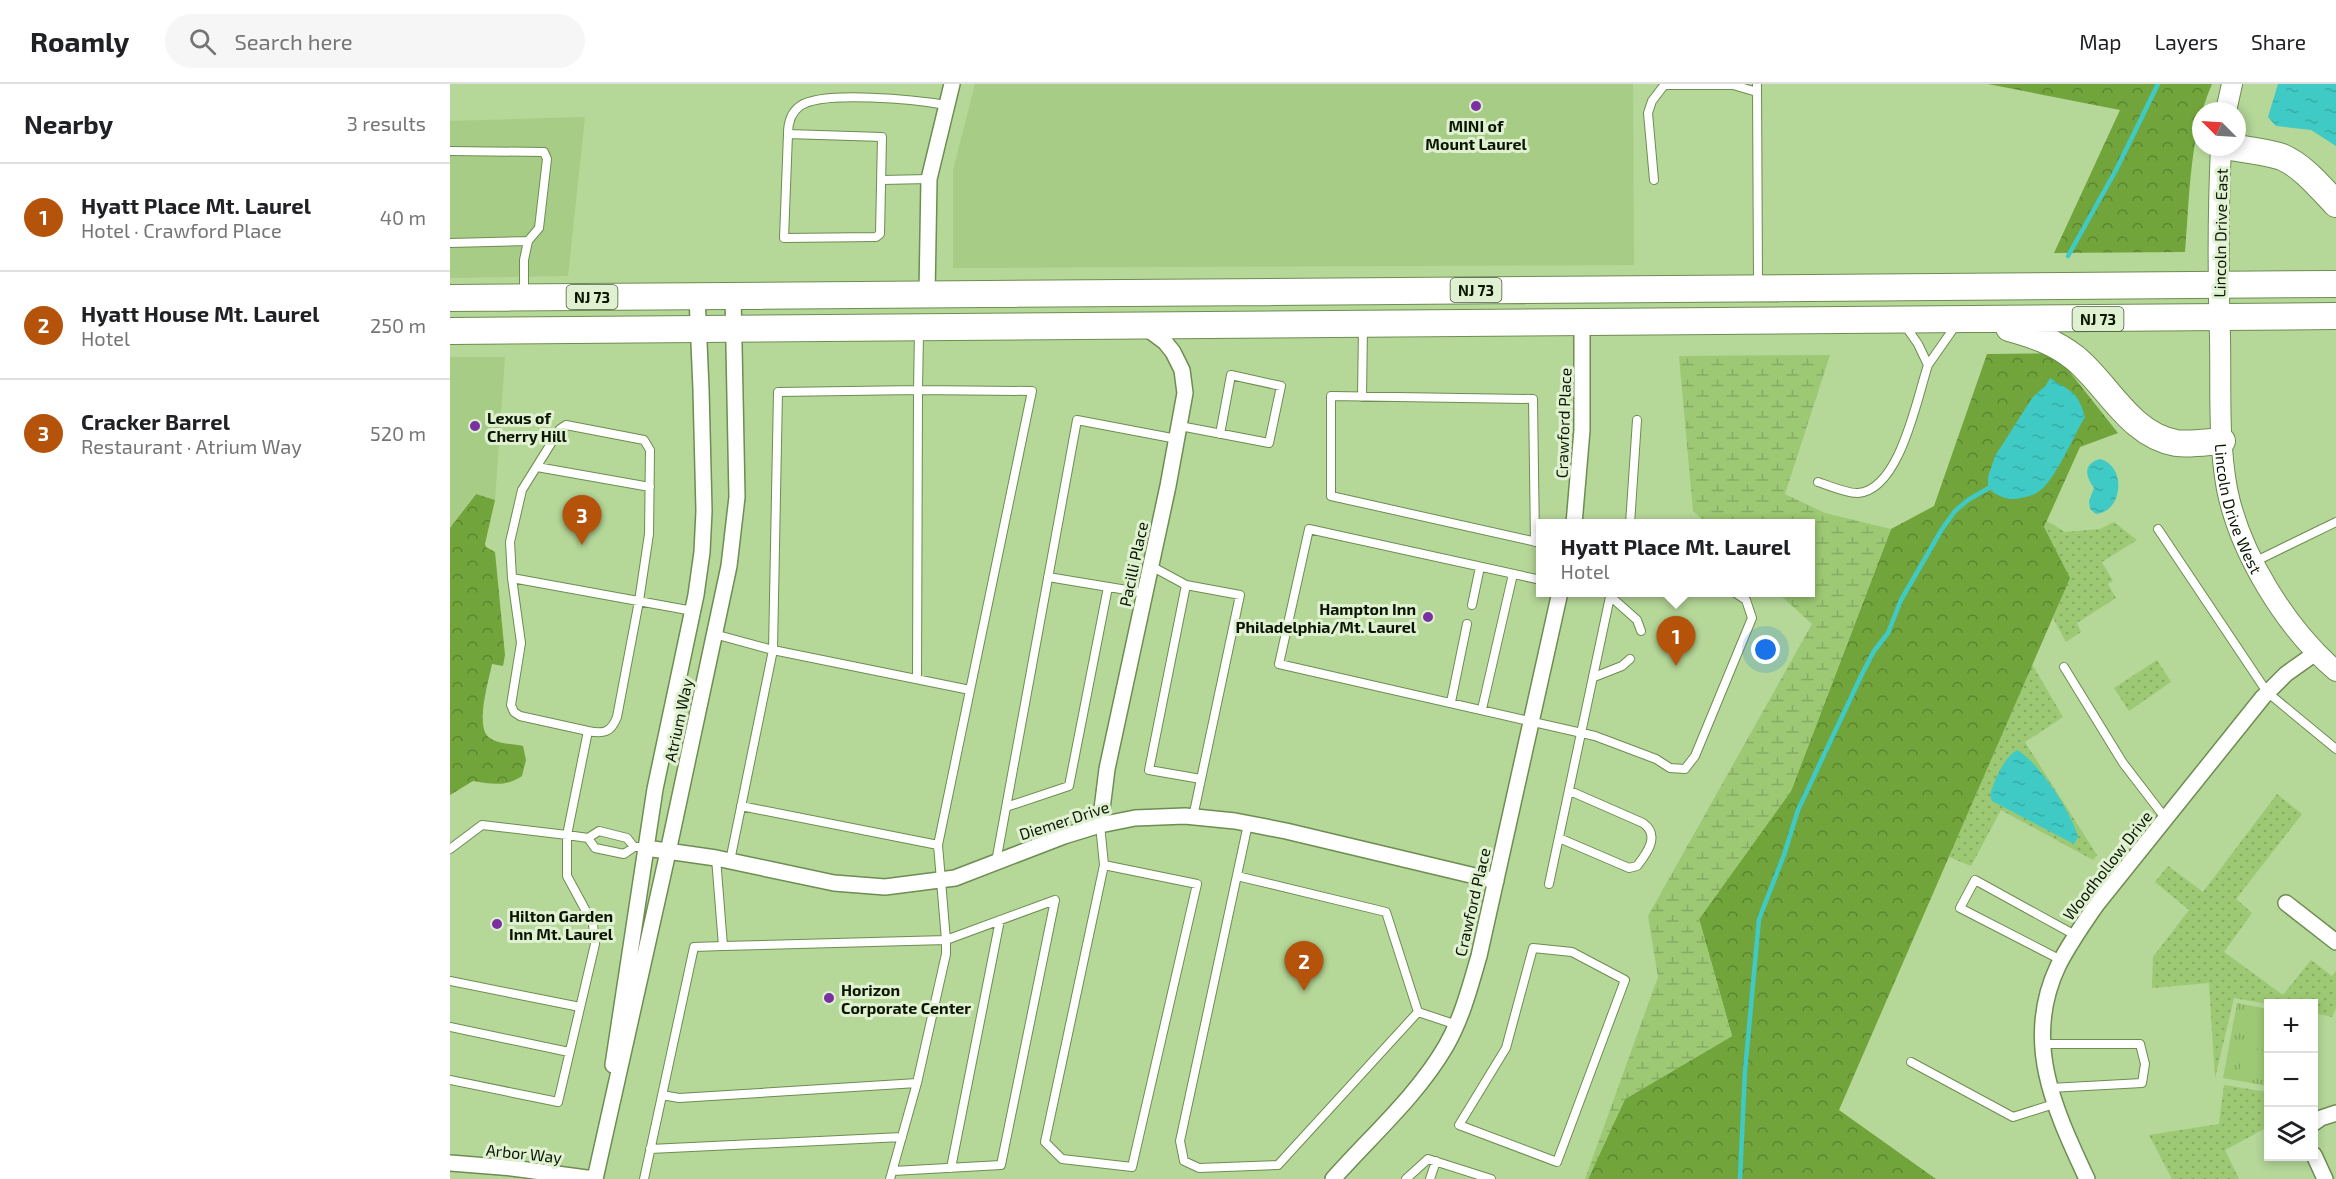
<!DOCTYPE html>
<html lang="en">
<head>
<meta charset="utf-8">
<style>
	:root { --surface:#fff; --page:#f6f6f6; --text:#202124; --muted:#757577; --line:#e0e0e0; --accent:#b45309 }
	body { margin:0; font-family:"Exo 2",sans-serif; background:var(--page); color:var(--text) }
	.controls { position:absolute; right:18px; bottom:18px; display:grid; overflow:hidden; border-radius:0px; box-shadow:0 3px 9px #0003 }
	.controls button { width:54px; height:54px; display:grid; place-items:center; padding:0; border:0; border-bottom:2px solid var(--line); background:var(--surface); color:var(--text); font:30px sans-serif }
	.compass { position:absolute; left:1742px; top:18px; width:54px; height:54px; border-radius:50%; background:var(--surface); box-shadow:0 3px 9px #0003; rotate:294deg }
	.you { position:absolute; left:1316px; top:566px; width:21px; height:21px; margin:-15px; border:4px solid #fff; border-radius:50%; background:#1a73e8; box-shadow:0 0 0 9px #1a73e833 }
	.badge { display:grid; place-items:center; width:39px; height:39px; border-radius:50%; background:var(--accent); color:#fff; font-size:20px; font-weight:700 }
	.pin { position:absolute; translate:-50% -50px; filter:drop-shadow(0 2px 3px #0008) }
	.pin::after { content:''; position:absolute; top:32px; width:21px; height:18px; background:inherit; clip-path:polygon(0 0,100% 0,50% 100%) }
	.popup { position:absolute; left:1086px; top:435px; width:279px; height:78px; box-sizing:border-box; display:grid; place-content:center; border-radius:0px; background:var(--surface); filter:drop-shadow(0 2px 4px #0005); font-size:20px; white-space:nowrap; color:var(--muted) }
	.popup b { font-size:22px; color:var(--text) }
	.popup::after { content:''; position:absolute; left:50%; top:100%; margin-left:-12px; border:12px solid transparent; border-top-color:var(--surface) }
	.list { margin:0; padding:0; list-style:none }
	h2 { display:flex; justify-content:space-between; align-items:center; height:78px; margin:0; padding:0 24px; font-size:26px }
	h2 small { font-size:20px; font-weight:400; color:var(--muted) }
	.list li { display:grid; grid-template-columns:39px 1fr auto; gap:18px; align-items:center; box-sizing:border-box; height:108px; padding:0 24px; border-top:2px solid var(--line) }
	.list b { display:block; font-size:22px; white-space:nowrap }
	.list p { margin:0; font-size:20px; white-space:nowrap; color:var(--muted) }
	.list em { font-size:20px; font-style:normal; color:var(--muted) }
	.icon { flex:none; width:33px; height:33px; fill:none; stroke:currentColor; stroke-width:2; stroke-linecap:round; stroke-linejoin:round }
	.map { position:relative; flex:none; width:1886px; height:1095px; overflow:hidden }
	header { display:flex; align-items:center; gap:36px; box-sizing:border-box; height:84px; padding:0 30px; background:var(--surface); border-bottom:2px solid var(--line) }
	header strong { font-size:28px }
	nav { display:flex; gap:33px; margin-inline-start:auto; font-size:21px }
	.search { width:420px; height:54px; background:var(--page); display:flex; align-items:center; gap:15px; box-sizing:border-box; padding:0 21px; border-radius:33px; color:var(--muted); font-size:22px }
	main { display:flex }
	aside { flex:1; background:var(--surface) }
	.map>svg:first-child { display:block }
	.built { fill:#a7cc86 }
	.grass { fill:url(#grass-dots) }
	.forest { fill:url(#forest-crowns) }
	.wetland { fill:url(#wetland-marsh) }
	.park { fill:url(#park-tufts) }
	.pitch { fill:#9dc974 }
	.water { fill:url(#water-ripples) }
	.lines { fill:none; stroke-linecap:round; stroke-linejoin:round }
	.stream { stroke:#40cac5; stroke-width:4.5 }
	.service-casing { stroke:#6e8d51; stroke-width:10 }
	.minor-casing { stroke:#6e8d51; stroke-width:18 }
	.tertiary-casing { stroke:#6e8d51; stroke-width:22 }
	.trunk-casing { stroke:#6e8d51; stroke-width:28 }
	.service { stroke:#fff; stroke-width:8 }
	.minor { stroke:#fff; stroke-width:15 }
	.tertiary { stroke:#fff; stroke-width:20 }
	.trunk { stroke:#fff; stroke-width:26 }
	.poi-dot { fill:#7a30a2; stroke:#e0f1d2; stroke-width:2 }
	.labels { text-anchor:middle; dominant-baseline:central; stroke-width:6; stroke-linejoin:round; paint-order:stroke }
	.shield { fill:#e0f1d2; stroke:#4a5840; stroke-width:1.5 }
	.shield-label { font-size:15px; font-weight:bold; fill:#0a1601 }
	.poi-label { font-size:16px; font-weight:bold; fill:#0a1601; stroke:#e0f1d2; text-anchor:start }
	.street-label { font-size:16px; fill:#0a1601; stroke:#e0f1d2 }
</style>
</head>
<body>
<header>
<strong>Roamly</strong>
<div class="search"><svg class="icon" aria-label="search" viewBox="0 0 24 24"><circle cx="10" cy="10" r="6"/><path d="M15 15l6 6"/></svg>Search here</div>
<nav><a>Map</a><a>Layers</a><a>Share</a></nav>
</header>
<main>
<aside>
<h2>Nearby<small>3 results</small></h2>
<ul class="list">
<li><span class="badge">1</span><div><b>Hyatt Place Mt. Laurel</b><p>Hotel · Crawford Place</p></div><em>40 m</em></li>
<li><span class="badge">2</span><div><b>Hyatt House Mt. Laurel</b><p>Hotel</p></div><em>250 m</em></li>
<li><span class="badge">3</span><div><b>Cracker Barrel</b><p>Restaurant · Atrium Way</p></div><em>520 m</em></li>
</ul>
</aside>
<div class="map">
<svg width="1886" height="1095" viewBox="0 0 1886 1095">
	<defs>
		<pattern id="grass-dots" width="8" height="8" patternUnits="userSpaceOnUse" patternTransform="scale(1.5)"><rect width="8" height="8" fill="#9dc974"/><path d="M2 2h.1M6 6h.1" fill="none" stroke="#86ac63" stroke-width="1.8" stroke-linecap="round"/></pattern>
		<pattern id="forest-crowns" width="20" height="18" patternUnits="userSpaceOnUse" patternTransform="scale(1.5)"><rect width="20" height="18" fill="#72a43c"/><path d="M2 6a3 3 0 1 1 6 0M12 15a3 3 0 1 1 6 0" fill="none" stroke="#5c8530"/></pattern>
		<pattern id="wetland-marsh" width="20" height="14" patternUnits="userSpaceOnUse" patternTransform="scale(1.5)"><rect width="20" height="14" fill="#9dc974"/><path d="M1 5h8M5 5V1M11 12h8M15 12V8" fill="none" stroke="#86ac63"/></pattern>
		<pattern id="park-tufts" width="24" height="20" patternUnits="userSpaceOnUse" patternTransform="scale(1.5)"><rect width="24" height="20" fill="#9dc974"/><path d="M3 7l-1-3M5 7V3M7 7l1-3M15 17l-1-3M17 17v-4M19 17l1-3" fill="none" stroke="#86ac63"/></pattern>
		<pattern id="water-ripples" width="26" height="14" patternUnits="userSpaceOnUse" patternTransform="scale(1.5)"><rect width="26" height="14" fill="#40cac5"/><path d="M2 4q2-2 4 0t4 0M15 11q2-2 4 0t4 0" fill="none" stroke="#37ada7"/></pattern>
	</defs>
	<rect width="100%" height="100%" fill="#b5d798"/>
	<!-- built -->
	<path class="built" d="M525,0H1183L1184,181L503,184V86Z
		M135,33L118,192L0,194V37Z
		M0,273H55L45,416L25,410L0,444Z"/>
	<!-- grass -->
	<path class="grass" d="M1597,437L1615,448L1650,445L1664,438L1687,456L1652,478L1663,497L1658,500L1666,514L1627,539L1631,548L1616,558L1603,534L1619,494L1594,443Z
		M1707,576L1721,598L1679,627L1664,604Z
		M1582,580L1613,633L1575,658L1647,771L1643,776L1551,726L1521,782L1499,773Z
		M1827,710L1852,730L1786,815L1802,829L1774,868L1833,911L1861,876L1882,892L1886,887V924L1882,933L1864,929V920H1818L1784,914L1765,994L1759,899L1702,904L1703,873L1739,826L1705,798L1718,782L1753,808Z
		M1774,1001L1818,1008V1043L1775,1066L1789,1095H1722L1699,1051L1769,1040Z"/>
	<!-- forest -->
	<path class="forest" d="M1538,0H1762C1739,53 1740,111 1735,168L1604,169L1670,26Z
		M1638,269L1619,287L1668,349L1630,363L1594,443L1620,494L1389,1026L1486,1095H1138L1175,1015L1282,952L1249,835L1341,707L1441,445L1484,422L1537,270Z
		M26,410L45,416L35,460L36,463L45,468L55,571L53,582L42,580C39,596 24,644 40,654C47,660 64,660 73,662L76,676L72,692C56,703 42,700 23,697L0,711V444Z"/>
	<!-- wetland -->
	<path class="wetland" d="M1380,271L1335,410L1375,429L1441,445L1341,707L1249,835L1282,952L1175,1015L1138,1095H1135L1208,893L1198,832L1362,540L1328,509L1361,508V440L1256,439L1243,427L1229,272Z"/>
	<!-- park -->
	<path class="park" d="M1787,919L1818,925V1002L1773,994Z"/>
	<!-- pitch -->
	<path class="pitch" d="M1800,930L1818,934V960L1795,955Z
		M1794,963L1818,968V994L1789,988Z"/>
	<!-- water -->
	<path class="water" d="M1828,0H1886V62L1861,46L1826,42L1818,33Z
		M1600,294C1620,308 1627,305 1635,333C1624,351 1604,399 1588,408C1582,412 1574,413 1566,415C1556,416 1544,411 1538,403V393L1545,372L1582,314L1596,301Z
		M1650,375C1677,382 1673,428 1646,430L1640,425L1639,417L1644,404C1635,391 1633,380 1650,375Z
		M1567,666C1589,678 1622,729 1628,753L1624,760L1542,717L1540,711C1544,697 1554,673 1567,666Z"/>
	<g class="lines">
		<!-- stream -->
		<path class="stream" d="M1618,172L1666,86L1708,0
			M1290,1095L1295,987L1309,835L1334,771L1348,726L1413,588L1424,567L1438,549L1451,516L1492,445L1505,427L1518,416L1544,401"/>
		<!-- service casing -->
		<g class="service-casing">
			<path id="service" d="M1307,0L1308,199
				M1215,1H1283L1307,8
				M338,50L432,53L430,150L426,153L334,154Z
				M338,50C338,39 340,29 350,22C372,6 468,16 496,21
				M0,67L94,68L97,75L89,144L78,157L74,176V210
				M432,96L479,95
				M1204,96L1198,29L1202,17L1215,0
				M0,159L78,157
				M1454,240L1468,260L1478,281L1506,241
				M469,248L468,306L582,307L488,761
				M912,313L913,243
				M730,342L819,359L831,302L781,291L770,350
				M87,383L200,403
				M1368,398C1377,401 1399,410 1408,409C1450,406 1467,314 1478,281
				M1180,440L1187,336
				M1708,445L1817,608L1886,665
				M1085,458L1083,315L881,312V412L1091,459
				M1804,478L1886,438
				M701,482L736,501L790,511L743,733
				M598,493L695,509
				M62,494L243,527
				M1091,496L859,445L829,580L1145,652L1206,675L1220,684L1235,685L1245,672L1302,534L1296,516L1284,508
				M736,501L699,686L751,695
				M1160,512L1187,536L1191,547
				M1022,521L1030,483
				M264,550L323,566L280,777
				M1614,583L1673,679L1716,735
				M1144,593L1172,582L1180,575
				M467,595L468,306L328,308L323,566L520,606
				M1001,618L1017,540
				M1032,625L1063,490
				M138,647L70,632L64,628L61,621L71,559L62,494L60,458L72,406L110,345L116,341L194,356L200,366L199,450L189,517L167,633C161,649 153,650 138,647L117,751L138,754L149,747L177,754L184,763
				M291,722L488,761L496,856L605,816L551,1081L443,1087
				M556,723L619,702L658,503
				M798,740L730,1057L734,1077L749,1084L828,1081L968,928L1007,941
				M650,741L654,781L595,1058L612,1075L682,1083L747,800L654,781
				M138,754L145,764L174,770L184,763H189
				M1109,754L1179,784L1187,782C1198,768 1210,751 1193,739L1120,707
				M0,765L32,741L117,751V792L143,840L145,860L108,1018L0,996
				M546,778L627,336L727,355
				M787,792L936,828L968,928
				M1099,800L1161,508
				M273,862L496,856V870L467,999L440,1095
				M1083,864L1122,868L1175,896L1107,1078L1009,1041L1056,964Z
				M1611,876L1510,824L1525,796L1625,851
				M0,897L130,923
				M0,943L119,968
				M1592,960H1690L1695,980L1692,999L1600,1004
				M1461,978L1563,1033L1604,1020
				M212,1011L229,1014L467,999
				M200,1065L452,1053
				M501,1084L550,836
				M194,1095L244,863L273,862L266,774
				M956,1095L978,1075L1041,1095
				M980,1095L986,1077"/>
		</g>
		<!-- minor casing -->
		<g class="minor-casing">
			<path id="minor" d="M477,210L479,95L502,0
				M1124,440L1132,346V239
				M650,741L657,685L718,402L735,309L732,286L723,268L715,258L695,243
				M196,764L266,774L384,799L435,803L505,794L614,752L650,741L685,734L735,732L785,737L836,747L1046,797
				M1836,819L1886,858
				M163,981L205,705L246,511L252,468L254,427L251,305L247,212
				M1864,1039L1871,1034L1886,1029
				M1864,1071L1875,1095
				M0,1079L62,1084L144,1095
				M145,1095L218,768L279,482L287,413L283,211
				M883,1095C921,1052 967,1012 996,962C1012,934 1020,903 1029,872L1110,508
				M1637,1095C1605,1026 1572,958 1608,882C1619,860 1633,840 1647,820L1813,613L1836,590L1867,568"/>
		</g>
		<!-- tertiary casing -->
		<g class="tertiary-casing">
			<g id="tertiary">
				<path d="M1776,27L1782,0"/>
				<path id="s1" d="M1771,63C1768,127 1768,191 1770,255C1771,304 1768,356 1777,405C1790,470 1836,544 1886,587"/>
			</g>
		</g>
		<!-- trunk casing -->
		<g class="trunk-casing">
			<path id="trunk" d="M1780,63C1797,66 1815,67 1832,73C1853,82 1870,103 1886,120
				M0,214L1886,200
				M1559,244C1584,251 1605,258 1625,274C1658,301 1680,351 1726,359C1740,361 1757,358 1772,357
				M0,247L1886,232"/>
		</g>
		<!-- service -->
		<use href="#service" class="service"/>
		<!-- minor -->
		<use href="#minor" class="minor"/>
		<!-- tertiary -->
		<use href="#tertiary" class="tertiary"/>
		<!-- trunk -->
		<use href="#trunk" class="trunk"/>
	</g>
	<!-- markers -->
	<g class="poi-dot">
		<circle cx="1026" cy="22" r="6"/>
		<circle cx="25" cy="342" r="6"/>
		<circle cx="978" cy="533" r="6"/>
		<circle cx="47" cy="840" r="6"/>
		<circle cx="379" cy="914" r="6"/>
	</g>
	<g class="labels">
		<!-- shield labels -->
		<g class="shield">
			<rect x="1000.5" y="194" width="51" height="24" rx="4.5"/>
			<rect x="116.5" y="201" width="51" height="24" rx="4.5"/>
			<rect x="1622.5" y="223" width="51" height="24" rx="4.5"/>
		</g>
		<g class="shield-label">
			<text x="1026" y="206">NJ 73</text>
			<text x="142" y="213">NJ 73</text>
			<text x="1648" y="235">NJ 73</text>
		</g>
		<!-- poi labels -->
		<g class="poi-label">
			<text x="1026" y="41" text-anchor="middle">MINI of<tspan x="1026" dy="18">Mount Laurel</tspan></text>
			<text x="37" y="333">Lexus of<tspan x="37" dy="18">Cherry Hill</tspan></text>
			<text x="966" y="524" text-anchor="end">Hampton Inn<tspan x="966" dy="18">Philadelphia/Mt. Laurel</tspan></text>
			<text x="59" y="831">Hilton Garden<tspan x="59" dy="18">Inn Mt. Laurel</tspan></text>
			<text x="391" y="905">Horizon<tspan x="391" dy="18">Corporate Center</tspan></text>
		</g>
		<!-- street labels -->
		<g class="street-label">
			<text transform="translate(1770 149) rotate(-89)">Lincoln Drive East</text>
			<text transform="translate(1113 339) rotate(-88)">Crawford Place</text>
			<text stroke="none"><textPath href="#s1" startOffset="364">Lincoln Drive West</textPath></text>
			<text transform="translate(683 480) rotate(-78)">Pacilli Place</text>
			<text transform="translate(228 636) rotate(-78)">Atrium Way</text>
			<text transform="translate(614 736) rotate(-18)">Diemer Drive</text>
			<text transform="translate(1657 781) rotate(-52)">Woodhollow Drive</text>
			<text transform="translate(1022 818) rotate(-77)">Crawford Place</text>
			<text transform="translate(74 1069) rotate(6)">Arbor Way</text>
		</g>
	</g>
</svg>
<div class="controls">
<button>+</button>
<button>−</button>
<button><svg class="icon" aria-label="layers" viewBox="0 0 24 24"><path d="M12 4l9 5-9 5-9-5zM3 14l9 5 9-5"/></svg></button>
</div>
<svg class="compass" viewBox="-18 -18 36 36"><path d="M0-13l5 13h-10z" fill="#e53935"/><path d="M0 13l5-13h-10z" fill="#757577"/></svg>
<div class="you"></div>
<div class="pin badge" style="left:1226px;top:582px">1</div>
<div class="popup"><b>Hyatt Place Mt. Laurel</b>Hotel</div>
<div class="pin badge" style="left:854px;top:907px">2</div>
<div class="pin badge" style="left:132px;top:461px">3</div>
</div>
</main>
</body>
</html>
